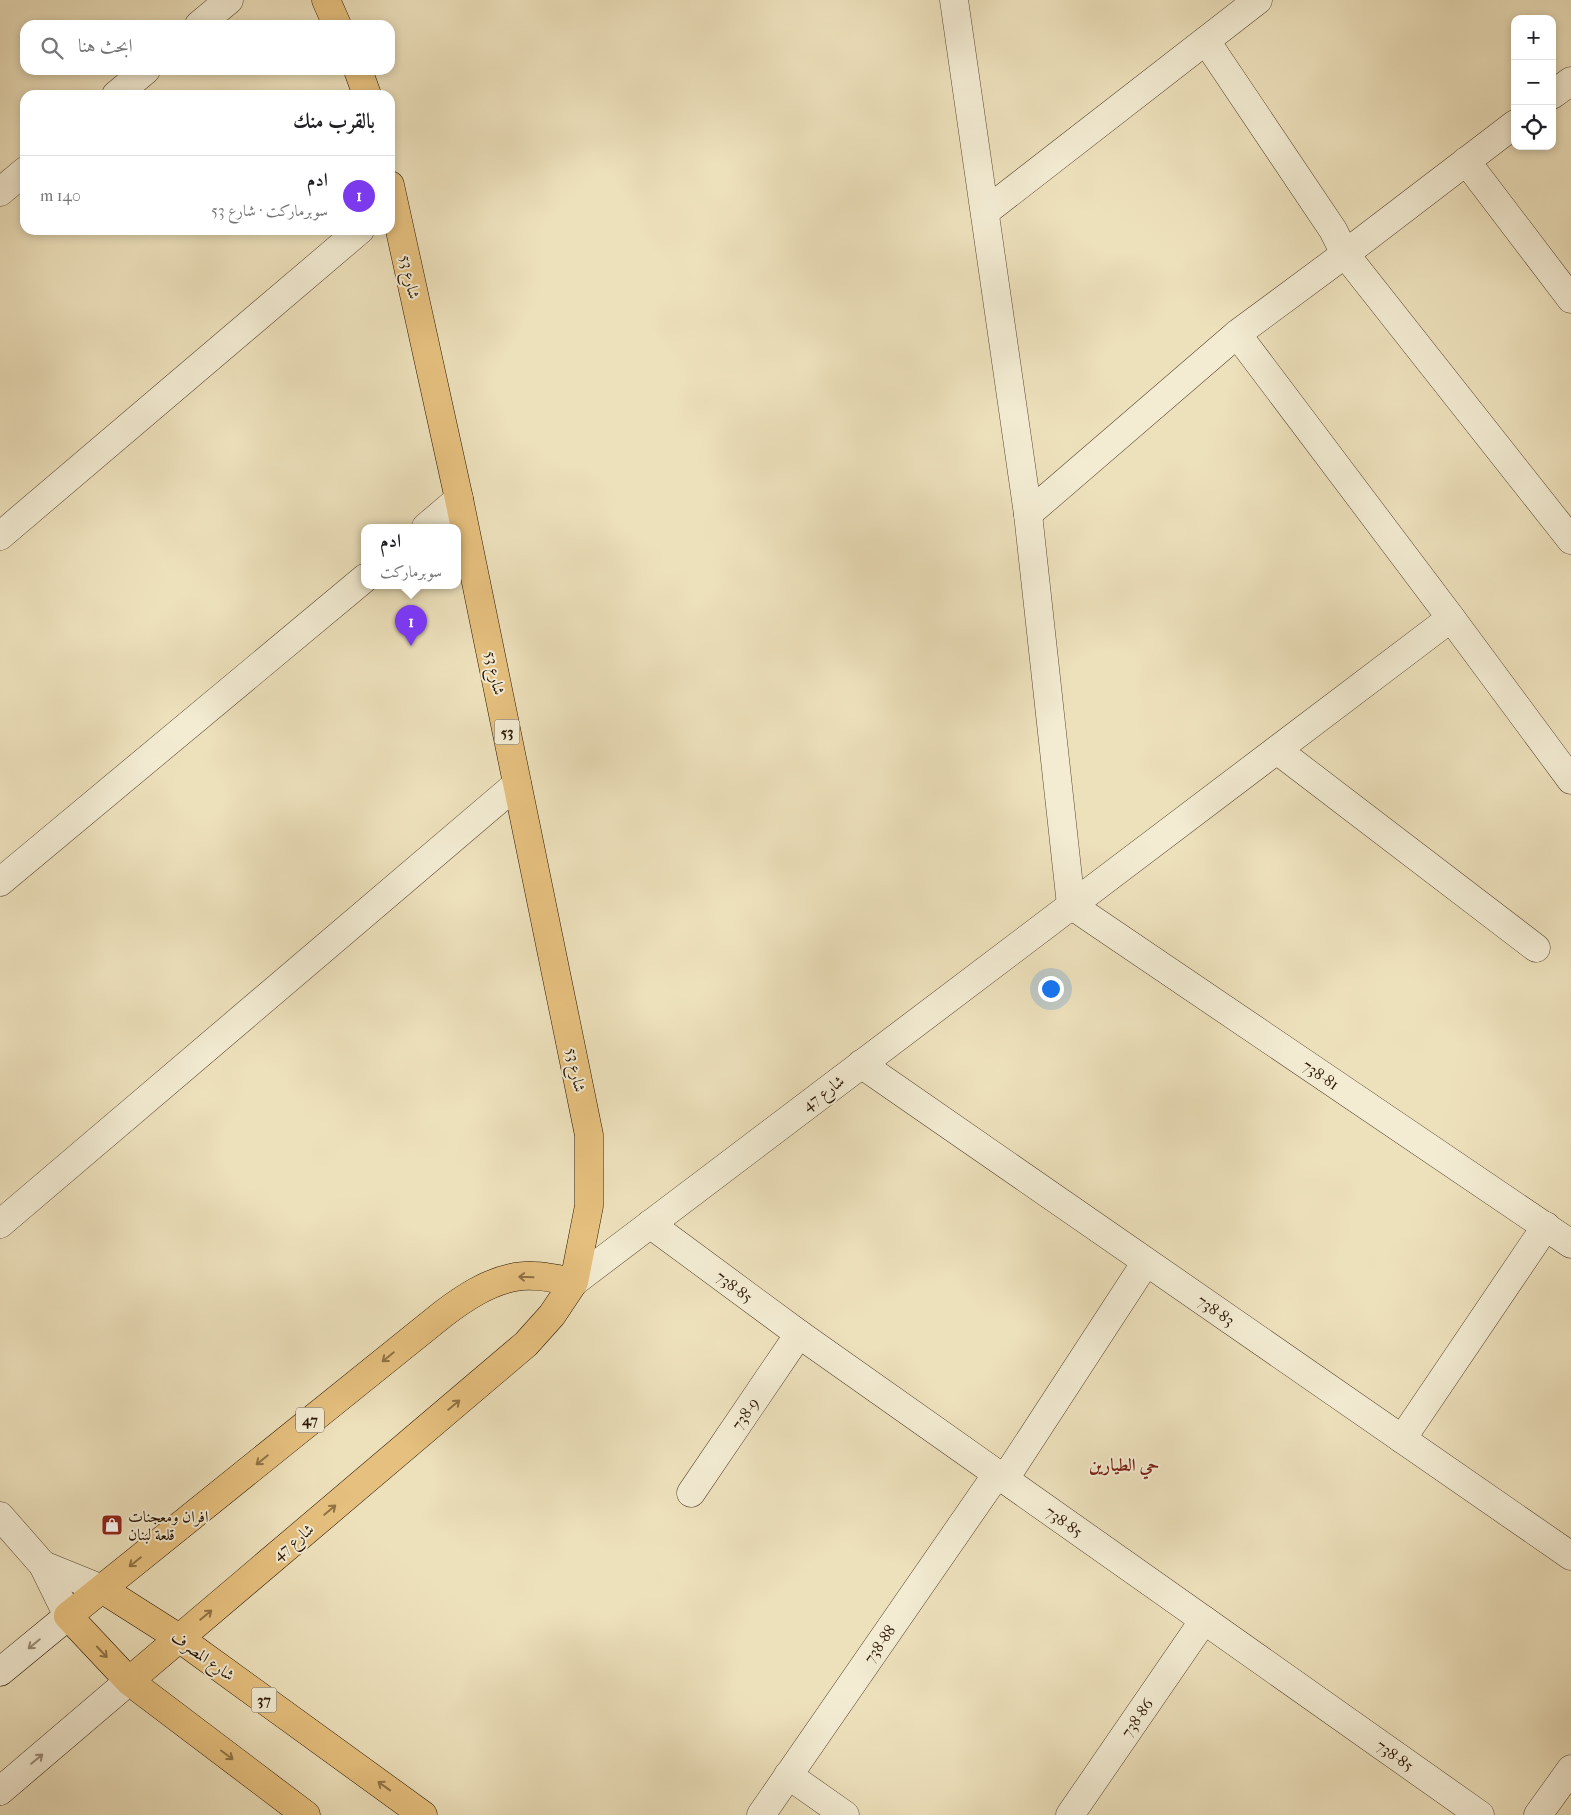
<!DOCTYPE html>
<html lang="ar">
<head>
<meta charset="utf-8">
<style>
	:root { --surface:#fff; --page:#f2f2f2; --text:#202124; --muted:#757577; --line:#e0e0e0; --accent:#7c3aed }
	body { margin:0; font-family:"IM FELL French Canon",Amiri,serif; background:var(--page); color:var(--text); direction:rtl }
	.controls { position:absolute; right:15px; top:15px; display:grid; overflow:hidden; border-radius:10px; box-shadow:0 2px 8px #0003 }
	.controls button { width:45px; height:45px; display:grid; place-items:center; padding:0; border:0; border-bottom:1px solid var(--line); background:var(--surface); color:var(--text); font:25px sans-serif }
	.you { position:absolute; left:1050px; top:988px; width:18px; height:18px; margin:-12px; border:4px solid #fff; border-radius:50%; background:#1a73e8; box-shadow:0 0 0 8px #1a73e833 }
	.badge { display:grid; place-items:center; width:32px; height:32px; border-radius:50%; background:var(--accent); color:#fff; font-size:16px; font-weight:700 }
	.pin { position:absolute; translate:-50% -41px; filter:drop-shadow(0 1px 2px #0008) }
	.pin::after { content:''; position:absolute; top:26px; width:18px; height:15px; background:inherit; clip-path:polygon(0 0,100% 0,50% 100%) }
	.popup { position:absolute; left:361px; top:524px; width:100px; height:65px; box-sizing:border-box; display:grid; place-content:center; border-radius:10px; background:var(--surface); filter:drop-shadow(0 1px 4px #0005); font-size:16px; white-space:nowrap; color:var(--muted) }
	.popup b { font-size:19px; color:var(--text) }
	.popup::after { content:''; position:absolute; left:50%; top:100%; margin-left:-10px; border:10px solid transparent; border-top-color:var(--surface) }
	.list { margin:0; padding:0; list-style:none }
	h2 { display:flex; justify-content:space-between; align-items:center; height:65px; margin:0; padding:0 20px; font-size:21px }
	h2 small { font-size:16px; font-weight:400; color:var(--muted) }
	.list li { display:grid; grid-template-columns:32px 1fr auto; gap:15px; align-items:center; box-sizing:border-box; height:80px; padding:0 20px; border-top:1px solid var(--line) }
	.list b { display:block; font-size:19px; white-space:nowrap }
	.list p { margin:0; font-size:16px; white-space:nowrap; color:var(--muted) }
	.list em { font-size:16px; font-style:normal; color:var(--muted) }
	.icon { flex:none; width:28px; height:28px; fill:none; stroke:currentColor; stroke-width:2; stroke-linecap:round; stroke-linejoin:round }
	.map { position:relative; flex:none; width:1571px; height:1815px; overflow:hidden; direction:ltr }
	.search { position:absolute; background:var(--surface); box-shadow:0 2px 8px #0003; left:20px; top:20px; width:375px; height:55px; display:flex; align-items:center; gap:12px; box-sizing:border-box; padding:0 18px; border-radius:15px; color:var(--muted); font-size:19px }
	.panel { position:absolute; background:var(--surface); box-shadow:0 2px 8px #0003; left:20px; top:90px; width:375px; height:145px; border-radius:15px; direction:rtl }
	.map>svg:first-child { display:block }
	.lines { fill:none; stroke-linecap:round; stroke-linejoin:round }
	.street-casing { stroke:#59462f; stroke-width:29 }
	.secondary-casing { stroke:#281200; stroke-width:29 }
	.primary-casing { stroke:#281200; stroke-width:29 }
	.street { stroke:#f3ecd3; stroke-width:28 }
	.secondary { stroke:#f3ecd3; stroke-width:28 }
	.primary { stroke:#e6c07e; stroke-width:28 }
	.oneway { stroke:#907245 }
	.oneway2 { stroke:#988a74 }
	.labels { text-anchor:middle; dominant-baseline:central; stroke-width:4; stroke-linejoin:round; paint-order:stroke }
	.shield { fill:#f3ecd3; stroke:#65533f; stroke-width:1 }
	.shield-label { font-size:15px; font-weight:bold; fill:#281200 }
	.street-label { font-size:16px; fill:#281200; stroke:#f3ecd3 }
	.poi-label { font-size:16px; fill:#281200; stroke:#f3ecd3; text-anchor:start }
	.neighbourhood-label { font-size:18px; font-weight:bold; fill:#7a1f14; stroke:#f3ecd3 }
</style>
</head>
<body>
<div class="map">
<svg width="1571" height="1815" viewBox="0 0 1571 1815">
	<rect width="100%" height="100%" fill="#ede1bc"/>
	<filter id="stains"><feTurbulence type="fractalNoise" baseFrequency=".004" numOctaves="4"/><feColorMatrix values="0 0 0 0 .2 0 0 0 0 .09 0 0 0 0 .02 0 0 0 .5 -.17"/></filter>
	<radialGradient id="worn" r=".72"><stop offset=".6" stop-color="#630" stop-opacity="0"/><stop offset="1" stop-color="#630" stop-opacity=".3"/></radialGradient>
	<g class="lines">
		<!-- street casing -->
		<g class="street-casing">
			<g id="street">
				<path d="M954,0L1028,514L1071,905"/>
				<path d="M199,25L229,0"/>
				<path d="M1206,41L1333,230L1345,254L1571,540"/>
				<path d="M116,95L146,70"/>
				<path d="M1552,95L1571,81"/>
				<path d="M1466,161L1571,299"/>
				<path d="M0,192L25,171"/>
				<path d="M985,212L1258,0"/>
				<path d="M1237,334L1451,618L1571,780"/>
				<path d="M1028,514L1237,334L1345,254L1515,124"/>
				<path d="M426,527L459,499"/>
				<path d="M0,536L360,230"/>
				<path d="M1277,750L1536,948"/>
				<path d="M0,882L365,578"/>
				<path id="s1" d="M1071,905L1571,1244"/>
				<path id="s2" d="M861,1064L1571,1556"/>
				<path d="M0,1224L517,784"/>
				<path id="s3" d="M650,1224L799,1334L1480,1815"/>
				<path d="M574,1282L1451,618"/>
				<path d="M1402,1439L1546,1226"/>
				<path d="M1004,1480L1146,1262"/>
				<path id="s4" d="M691,1493L799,1334"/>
				<path d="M0,1516L43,1565L68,1616"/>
				<path d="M43,1565L102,1589"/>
				<path d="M788,1775L845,1815"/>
				<path id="s5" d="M761,1815L997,1474"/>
				<path id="s6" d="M1070,1815L1204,1620"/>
				<path d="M1538,1815L1571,1769"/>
			</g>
		</g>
		<!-- secondary casing -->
		<g class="secondary-casing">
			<path id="secondary" d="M0,1672L68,1616
				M0,1791L129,1681"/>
		</g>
		<!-- primary casing -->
		<g class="primary-casing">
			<path id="primary" d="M326,0L337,25
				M358,70L367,95
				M102,1589L179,1638L423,1815
				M129,1681L526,1344L552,1315L574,1282L589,1206V1135L459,499L390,185
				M306,1815L129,1681L68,1616L443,1314C464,1298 488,1282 515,1277C534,1273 556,1279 574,1282"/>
		</g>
		<!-- street -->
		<use href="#street" class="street"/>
		<!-- secondary -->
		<use href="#secondary" class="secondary"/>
		<!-- primary -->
		<use href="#primary" class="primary"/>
	</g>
	<!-- one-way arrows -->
	<defs><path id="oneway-shaft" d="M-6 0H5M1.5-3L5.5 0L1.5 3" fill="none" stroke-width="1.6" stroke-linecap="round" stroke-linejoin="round" transform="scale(1.25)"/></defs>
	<g class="oneway">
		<use href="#oneway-shaft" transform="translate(526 1277) rotate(-178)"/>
		<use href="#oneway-shaft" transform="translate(388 1357) rotate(141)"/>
		<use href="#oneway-shaft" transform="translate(454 1405) rotate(-40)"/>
		<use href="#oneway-shaft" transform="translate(262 1460) rotate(141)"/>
		<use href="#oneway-shaft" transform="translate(330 1510) rotate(-40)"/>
		<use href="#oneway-shaft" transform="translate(135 1562) rotate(141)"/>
		<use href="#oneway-shaft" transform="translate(206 1615) rotate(-40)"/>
		<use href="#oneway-shaft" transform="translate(102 1652) rotate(47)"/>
		<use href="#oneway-shaft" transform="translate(227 1755) rotate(37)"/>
		<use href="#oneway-shaft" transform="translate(384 1786) rotate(-144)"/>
	</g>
	<g class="oneway2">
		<use href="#oneway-shaft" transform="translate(34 1644) rotate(141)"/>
		<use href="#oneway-shaft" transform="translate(37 1759) rotate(-40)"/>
	</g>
	<!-- icons -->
	<defs>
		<g id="shop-square" transform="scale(1.125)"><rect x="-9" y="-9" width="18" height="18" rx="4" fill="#8f2418" stroke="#f3ecd3"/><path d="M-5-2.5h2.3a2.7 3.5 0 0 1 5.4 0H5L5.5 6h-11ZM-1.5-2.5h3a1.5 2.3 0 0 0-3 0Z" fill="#fff"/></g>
	</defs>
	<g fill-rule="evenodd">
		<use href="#shop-square" x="112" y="1525"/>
	</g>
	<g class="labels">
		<!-- shield labels -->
		<g class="shield">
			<rect x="494.5" y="719.5" width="25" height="25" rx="4"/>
			<rect x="296" y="1407.5" width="28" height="25" rx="4"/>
			<rect x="251.5" y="1687.5" width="25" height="25" rx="4"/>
		</g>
		<g class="shield-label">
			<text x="507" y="732">53</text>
			<text x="310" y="1420">47</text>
			<text x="264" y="1700">37</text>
		</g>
		<!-- street labels -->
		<g class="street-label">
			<text transform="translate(410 277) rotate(78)">شارع 53</text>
			<text transform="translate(495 673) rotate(78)">شارع 53</text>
			<text transform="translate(576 1070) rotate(79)">شارع 53</text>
			<text stroke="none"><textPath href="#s1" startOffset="302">738-81</textPath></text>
			<text transform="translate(823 1093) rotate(-37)">شارع 47</text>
			<text stroke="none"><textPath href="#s3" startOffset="105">738-85</textPath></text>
			<text stroke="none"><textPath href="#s2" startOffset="432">738-83</textPath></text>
			<text stroke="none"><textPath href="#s4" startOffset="96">738-9</textPath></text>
			<text stroke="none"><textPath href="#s3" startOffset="510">738-85</textPath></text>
			<text transform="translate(293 1542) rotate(-40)">شارع 47</text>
			<text stroke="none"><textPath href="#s5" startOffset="208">738-88</textPath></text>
			<text transform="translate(203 1656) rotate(35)">شارع المصرف</text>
			<text stroke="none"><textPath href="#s6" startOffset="118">738-86</textPath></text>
			<text stroke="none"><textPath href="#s3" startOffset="915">738-85</textPath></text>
		</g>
		<!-- poi labels -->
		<g class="poi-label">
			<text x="128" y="1516">افران ومعجنات<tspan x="128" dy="18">قلعة لبنان</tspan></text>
		</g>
		<!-- neighbourhood labels -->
		<g class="neighbourhood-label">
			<text x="1124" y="1465">حي الطيارين</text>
		</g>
	</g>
	<rect width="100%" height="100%" filter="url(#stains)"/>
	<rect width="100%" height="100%" fill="url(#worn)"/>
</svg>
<div class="controls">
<button>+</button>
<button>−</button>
<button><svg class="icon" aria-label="locate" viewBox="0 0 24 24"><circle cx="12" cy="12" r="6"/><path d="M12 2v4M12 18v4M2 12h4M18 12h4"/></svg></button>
</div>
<div class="you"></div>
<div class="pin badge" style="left:411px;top:646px">1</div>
<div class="popup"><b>ادم</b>سوبرماركت</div>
<div class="search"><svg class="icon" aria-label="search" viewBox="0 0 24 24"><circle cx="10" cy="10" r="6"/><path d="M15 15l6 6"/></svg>ابحث هنا</div>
<section class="panel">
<h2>بالقرب منك<small></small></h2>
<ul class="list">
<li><span class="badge">1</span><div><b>ادم</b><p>سوبرماركت · شارع 53</p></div><em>140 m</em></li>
</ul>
</section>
</div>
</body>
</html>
